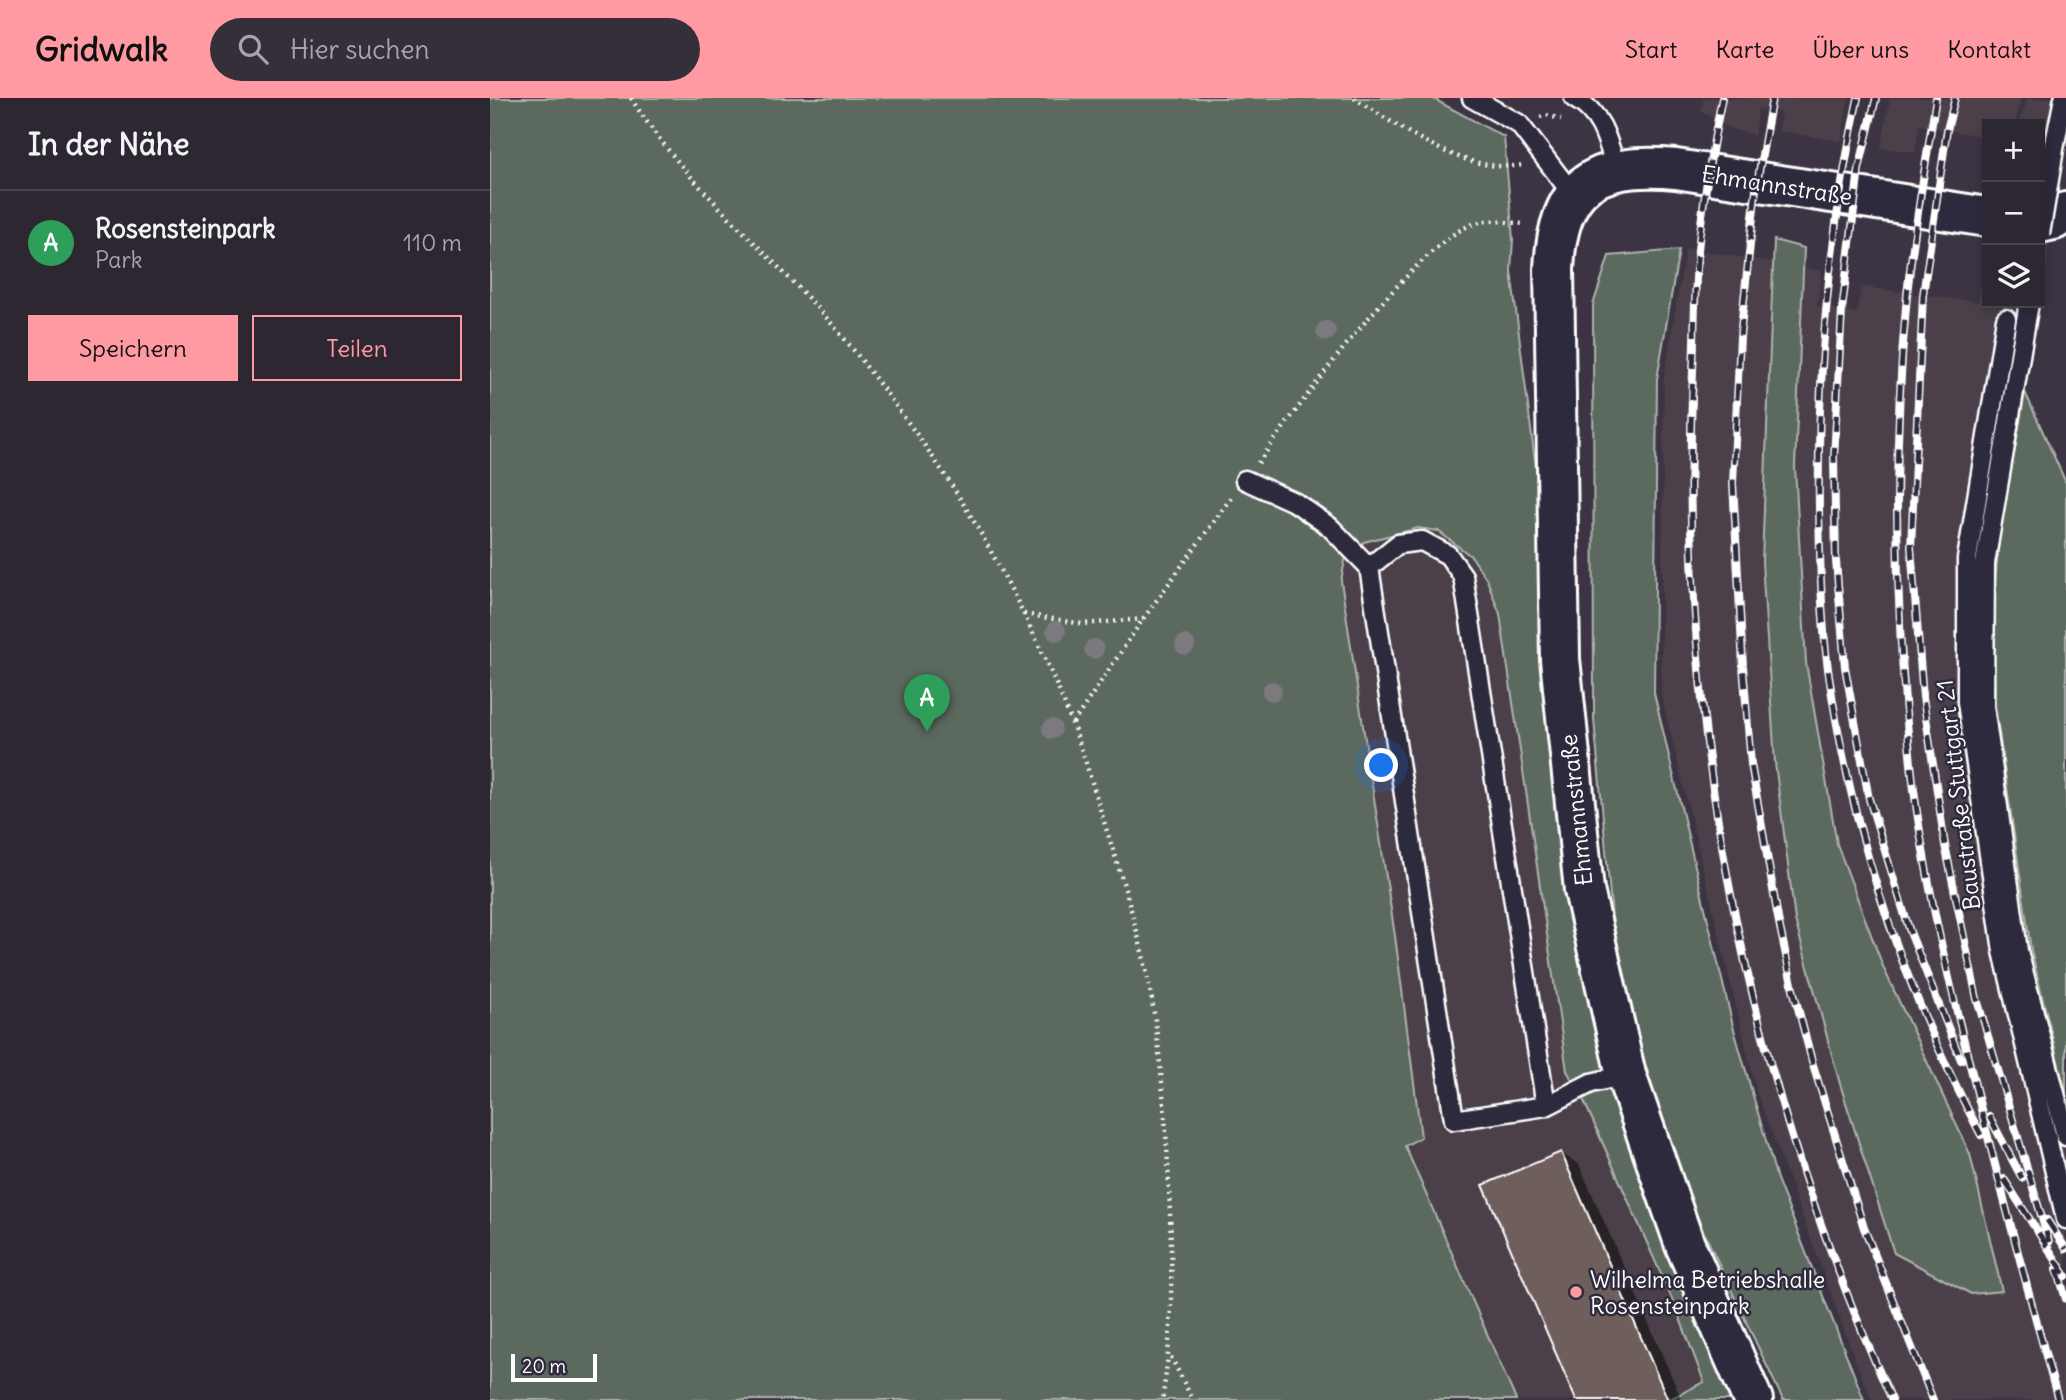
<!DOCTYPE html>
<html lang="de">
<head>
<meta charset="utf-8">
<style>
	:root { --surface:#2d2732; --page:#352f3a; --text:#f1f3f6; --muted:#a7a5ac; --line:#48444d; --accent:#ff9aa2 }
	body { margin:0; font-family:Delius,sans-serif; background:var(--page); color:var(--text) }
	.controls { position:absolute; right:21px; top:21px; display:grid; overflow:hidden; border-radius:0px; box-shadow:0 4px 10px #0003 }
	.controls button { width:63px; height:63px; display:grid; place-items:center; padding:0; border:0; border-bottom:2px solid var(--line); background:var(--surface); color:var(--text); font:35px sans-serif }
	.scale { position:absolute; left:21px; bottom:18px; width:86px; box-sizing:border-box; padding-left:7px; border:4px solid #fff; border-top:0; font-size:19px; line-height:24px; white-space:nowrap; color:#fff; -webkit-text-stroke:5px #2f2a3d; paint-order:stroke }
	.you { position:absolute; left:892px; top:668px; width:24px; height:24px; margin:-18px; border:5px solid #fff; border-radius:50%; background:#1a73e8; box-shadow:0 0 0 10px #1a73e833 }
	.badge { display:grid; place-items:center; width:46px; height:46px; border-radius:50%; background:var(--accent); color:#fff; font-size:23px; font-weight:700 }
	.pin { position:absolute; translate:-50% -58px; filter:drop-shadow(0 2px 4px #0008) }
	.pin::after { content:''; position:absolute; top:37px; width:24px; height:21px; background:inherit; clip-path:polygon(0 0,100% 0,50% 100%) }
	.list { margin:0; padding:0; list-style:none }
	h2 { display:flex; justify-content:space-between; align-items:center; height:91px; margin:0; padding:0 28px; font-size:30px }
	h2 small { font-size:23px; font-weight:400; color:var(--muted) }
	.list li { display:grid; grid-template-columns:46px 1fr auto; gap:21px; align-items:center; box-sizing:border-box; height:105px; padding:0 28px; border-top:2px solid var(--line) }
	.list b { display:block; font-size:26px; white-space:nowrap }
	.list p { margin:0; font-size:23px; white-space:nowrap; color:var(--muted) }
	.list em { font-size:23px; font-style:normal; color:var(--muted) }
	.actions { display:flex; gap:14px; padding:21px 28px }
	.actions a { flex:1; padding:16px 0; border:2px solid var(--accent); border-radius:0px; text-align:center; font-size:24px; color:var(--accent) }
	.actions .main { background:var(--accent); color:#111 }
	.icon { flex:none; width:38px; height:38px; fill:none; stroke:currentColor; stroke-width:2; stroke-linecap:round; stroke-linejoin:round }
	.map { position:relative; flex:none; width:1576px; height:1302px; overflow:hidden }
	header { display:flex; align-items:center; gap:42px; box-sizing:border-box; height:98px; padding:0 35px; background:var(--accent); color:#111 }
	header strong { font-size:33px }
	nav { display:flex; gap:38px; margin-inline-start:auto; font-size:24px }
	.search { width:490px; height:63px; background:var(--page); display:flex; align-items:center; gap:18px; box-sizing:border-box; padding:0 24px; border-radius:38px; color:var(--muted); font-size:26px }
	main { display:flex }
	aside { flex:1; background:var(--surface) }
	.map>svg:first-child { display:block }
	.built { fill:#4b414a }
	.green { fill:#5c695e; stroke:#aeb4ae; stroke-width:2 }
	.shadow { fill:#0007 }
	.building { fill:#6e5e5c; stroke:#fff; stroke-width:2 }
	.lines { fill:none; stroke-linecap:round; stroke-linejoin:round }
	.service-casing { stroke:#fff; stroke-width:23 }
	.tertiary-casing { stroke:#fff; stroke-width:44 }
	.path { stroke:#fff; stroke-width:4.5; stroke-dasharray:2 5; stroke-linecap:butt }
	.service { stroke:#2f2a3d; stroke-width:18 }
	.tertiary { stroke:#2f2a3d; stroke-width:38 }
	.rail-casing { stroke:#fff; stroke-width:8 }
	.rail { stroke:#2f2a3d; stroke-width:5; stroke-dasharray:16; stroke-linecap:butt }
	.service-bridge-casing { stroke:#fff; stroke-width:23; stroke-linecap:butt }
	.service-bridge { stroke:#2f2a3d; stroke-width:18 }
	.tree { fill:#7b7a7e }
	.poi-dot { fill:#ff9aa2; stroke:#2f2a3d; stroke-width:2.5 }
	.labels { text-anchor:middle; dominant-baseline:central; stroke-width:5; stroke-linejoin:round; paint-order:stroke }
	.street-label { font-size:23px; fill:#fff; stroke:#2f2a3d }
	.poi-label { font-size:23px; fill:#fff; stroke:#2f2a3d; text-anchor:start }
</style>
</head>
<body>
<header>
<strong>Gridwalk</strong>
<div class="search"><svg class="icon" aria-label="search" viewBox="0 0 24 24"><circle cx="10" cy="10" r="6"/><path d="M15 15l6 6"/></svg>Hier suchen</div>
<nav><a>Start</a><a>Karte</a><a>Über uns</a><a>Kontakt</a></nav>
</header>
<main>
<aside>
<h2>In der Nähe<small></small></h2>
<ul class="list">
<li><span class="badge" style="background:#2e9e5b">A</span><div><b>Rosensteinpark</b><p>Park</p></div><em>110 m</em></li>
</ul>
<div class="actions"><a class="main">Speichern</a><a>Teilen</a></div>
</aside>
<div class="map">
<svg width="1576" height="1302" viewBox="0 0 1576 1302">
	<rect width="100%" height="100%" fill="#3c3443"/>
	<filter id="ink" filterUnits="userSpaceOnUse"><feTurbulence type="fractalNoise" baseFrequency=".0143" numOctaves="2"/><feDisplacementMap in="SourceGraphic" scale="14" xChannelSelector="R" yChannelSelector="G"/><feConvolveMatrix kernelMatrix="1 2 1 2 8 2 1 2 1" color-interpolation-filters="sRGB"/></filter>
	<g filter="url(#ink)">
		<!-- built -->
		<path class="built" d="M1214,0H1359L1351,43L1289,33L1291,14L1268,10L1264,37L1239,30L1211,13Z
			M1400,0H1531L1525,26H1497V39L1429,27L1425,54L1391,50Z
			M1538,0H1576L1553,197L1509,441L1502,519L1505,607L1541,852L1576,996V1302H1382L1370,1275L1267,995L1171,595L1174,280L1196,150L1332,173L1327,208L1367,215L1371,189L1488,204L1497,162V205H1550V26H1528Z
			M928,430L948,433L982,459L997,482L1010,516L1077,973L1094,1003L1186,1210L1214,1285L1178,1302H1026L915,1048L931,1039L905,838L851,483L855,462L874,444Z"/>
		<!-- green -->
		<path class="green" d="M0,0H942L1014,39L1023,141L1021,173L1070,561L1094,792L1263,1302H1178L1214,1284L1186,1210L1094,1003L1077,973L1010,516L997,482L982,459L948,433L928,430L874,444L855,462L851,483L905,838L931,1039L915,1048L1026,1302H0Z
			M1284,142L1314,150L1305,369L1316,565L1347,746L1394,871L1480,1056L1512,1193L1481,1196L1404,1155L1350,986L1305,822L1285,665L1272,464Z
			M1189,152L1167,281L1164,595L1243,928L1287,1081L1374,1302H1293L1187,1077L1126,863L1104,621L1103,207L1119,158Z
			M1535,294L1576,385V996L1541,852L1505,607L1502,519L1509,441Z"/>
		<!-- shadow -->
		<path class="shadow" d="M1070,1055L1089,1066L1192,1302H1089Z"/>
		<!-- building -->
		<path class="building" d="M1071,1054L1178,1302H1086L993,1087Z"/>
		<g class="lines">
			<!-- service casing -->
			<g class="service-casing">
				<path id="service" d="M982,0L1029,26L1084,98
					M1084,0C1112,15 1118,43 1126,71
					M1565,45L1574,0
					M1539,205L1495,465L1494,608L1528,853L1576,1038
					M1516,221L1477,461V604L1513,853L1576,1121
					M755,382L806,405L840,429L879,469
					M1056,1008L964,1022L879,469L908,446L932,443L958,457L973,478L1056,1008L1101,985L1136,977"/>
			</g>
			<!-- tertiary casing -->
			<g class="tertiary-casing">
				<path id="tertiary" d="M1550,125L1564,122L1576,114
					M1263,1302L1195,1147L1136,977L1094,792L1070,561L1064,171C1068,86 1104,64 1186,71L1497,119"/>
			</g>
			<!-- path -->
			<path class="path" d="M141,0C202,98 299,168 369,259C410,313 452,368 486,427C522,490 556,557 582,625C595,659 605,695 616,730C636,792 656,857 665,922C672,977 677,1034 679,1090C682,1162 684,1231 672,1302
				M864,0C910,29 975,77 1032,67
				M1050,19L1056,17L1071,21
				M768,365C817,297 866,228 926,169C944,152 962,133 986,125C1001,120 1019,125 1034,126
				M534,516L593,526L653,521
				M583,625L653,521L741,400
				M681,1259L703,1302"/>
			<!-- service -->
			<use href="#service" class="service"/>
			<!-- tertiary -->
			<use href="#tertiary" class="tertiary"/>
			<!-- rail casing -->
			<g class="rail-casing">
				<path id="rail" d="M1232,0C1222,50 1213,102 1208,152C1204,192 1205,233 1203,273C1186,626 1256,980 1402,1302
					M1282,0L1266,91L1250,239L1243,385L1253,568L1261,666L1288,820L1303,891L1323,967L1374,1130L1443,1302
					M1368,0C1339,135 1327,272 1329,410C1330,463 1331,518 1338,571C1361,734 1414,892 1491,1037
					M1386,0L1369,71L1352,212L1344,360L1346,463L1355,569L1379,701L1420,834L1471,962
					M1446,0C1436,65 1424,131 1417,197C1402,356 1404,516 1422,675C1434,780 1459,884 1485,987C1511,1093 1539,1197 1568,1302
					M1465,0L1457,32L1433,197L1421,449L1433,599L1455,747L1487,901L1559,1144
					M1499,1018L1532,1080
					M1514,1081L1576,1178
					M1557,1122L1576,1151
					M1567,1171L1576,1201"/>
			</g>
			<!-- rail -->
			<use href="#rail" class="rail"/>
			<!-- service-bridge casing -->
			<g class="service-bridge-casing">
				<path id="service-bridge" d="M1550,136L1565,45"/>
			</g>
			<!-- service-bridge -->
			<use href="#service-bridge" class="service-bridge"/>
		</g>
		<!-- trees -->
		<g class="tree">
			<circle cx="836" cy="233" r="10"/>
			<circle cx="566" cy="533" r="10"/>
			<circle cx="695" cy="547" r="10"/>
			<circle cx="604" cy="551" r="10"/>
			<circle cx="782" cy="593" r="10"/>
			<circle cx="562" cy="631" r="10"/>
		</g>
	</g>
	<!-- markers -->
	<circle class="poi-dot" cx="1086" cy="1194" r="7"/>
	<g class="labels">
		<!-- street labels -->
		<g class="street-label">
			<text transform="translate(1287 87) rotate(9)">Ehmannstraße</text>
			<text transform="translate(1468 697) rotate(-97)">Baustraße Stuttgart 21</text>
			<text transform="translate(1086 712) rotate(-96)">Ehmannstraße</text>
		</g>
		<!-- poi labels -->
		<g class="poi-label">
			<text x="1100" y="1181">Wilhelma Betriebshalle<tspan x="1100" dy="26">Rosensteinpark</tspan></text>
		</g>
	</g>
</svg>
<div class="controls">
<button>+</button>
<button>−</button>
<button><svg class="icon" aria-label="layers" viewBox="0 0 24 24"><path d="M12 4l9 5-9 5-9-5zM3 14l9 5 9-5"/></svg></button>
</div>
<div class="scale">20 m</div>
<div class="you"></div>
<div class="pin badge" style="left:437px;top:634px;background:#2e9e5b">A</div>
</div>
</main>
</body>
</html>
